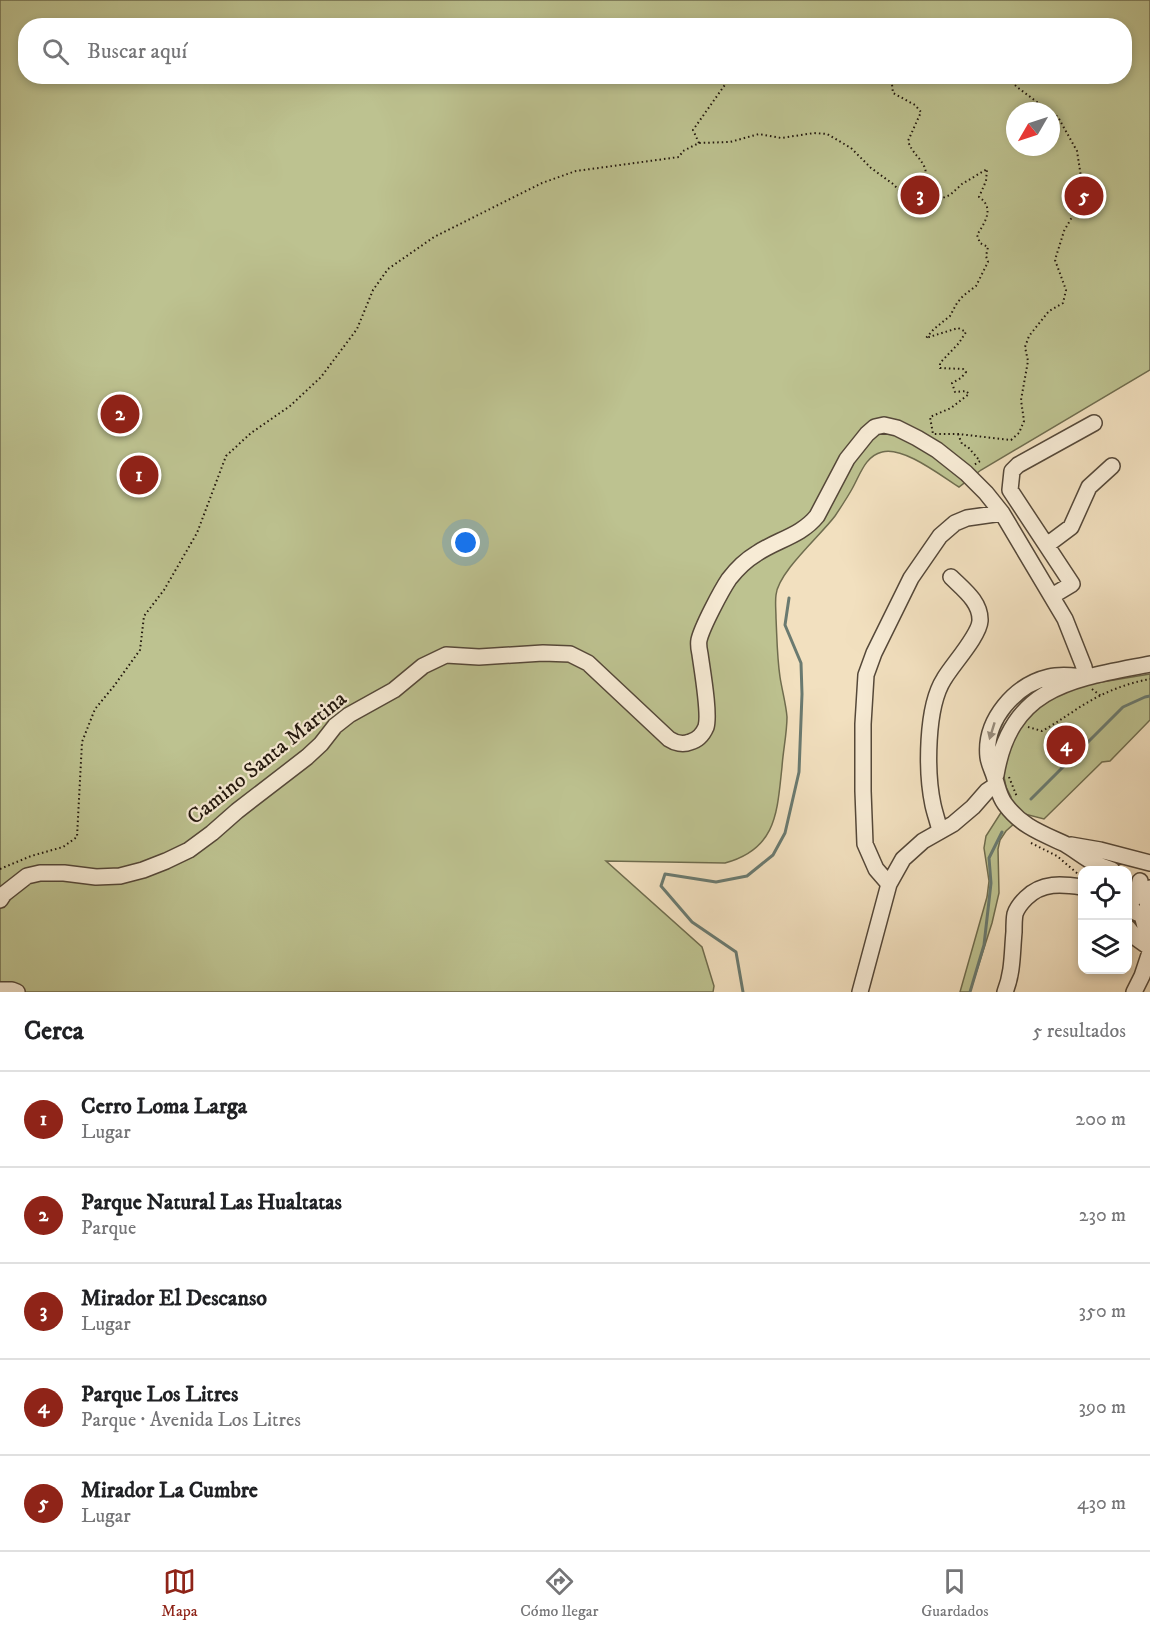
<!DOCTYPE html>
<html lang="es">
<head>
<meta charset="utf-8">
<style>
	:root { --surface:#fff; --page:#f6f6f6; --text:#202124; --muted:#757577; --line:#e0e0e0; --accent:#8f2418 }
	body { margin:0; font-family:"IM FELL DW Pica",serif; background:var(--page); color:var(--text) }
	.controls { position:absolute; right:18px; bottom:18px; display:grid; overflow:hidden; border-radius:12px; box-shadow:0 3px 9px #0003 }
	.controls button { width:54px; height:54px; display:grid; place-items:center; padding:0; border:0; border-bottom:2px solid var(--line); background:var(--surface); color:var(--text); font:30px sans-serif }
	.compass { position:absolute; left:1006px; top:102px; width:54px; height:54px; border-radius:50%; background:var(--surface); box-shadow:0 3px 9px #0003; rotate:231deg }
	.you { position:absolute; left:466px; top:543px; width:21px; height:21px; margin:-15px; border:4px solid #fff; border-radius:50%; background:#1a73e8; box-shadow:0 0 0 9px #1a73e833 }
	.badge { display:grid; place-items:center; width:39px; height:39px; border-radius:50%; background:var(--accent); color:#fff; font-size:20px; font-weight:700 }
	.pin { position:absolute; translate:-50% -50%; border:3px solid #fff; box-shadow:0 2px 6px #0006 }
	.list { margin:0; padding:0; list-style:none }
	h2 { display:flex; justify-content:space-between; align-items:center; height:78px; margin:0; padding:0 24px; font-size:26px }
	h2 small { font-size:20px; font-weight:400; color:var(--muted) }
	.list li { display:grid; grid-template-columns:39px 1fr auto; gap:18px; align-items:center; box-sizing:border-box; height:96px; padding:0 24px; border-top:2px solid var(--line) }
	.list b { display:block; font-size:22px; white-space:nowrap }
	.list p { margin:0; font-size:20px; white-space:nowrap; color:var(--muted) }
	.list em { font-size:20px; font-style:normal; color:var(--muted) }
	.icon { flex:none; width:33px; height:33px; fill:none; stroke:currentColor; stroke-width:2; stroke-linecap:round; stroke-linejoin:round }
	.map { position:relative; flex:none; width:1150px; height:992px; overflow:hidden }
	.search { position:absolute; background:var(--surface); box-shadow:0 3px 9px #0003; left:18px; right:18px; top:18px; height:66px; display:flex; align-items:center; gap:15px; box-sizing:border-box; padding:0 21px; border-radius:24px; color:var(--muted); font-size:22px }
	.sheet { height:558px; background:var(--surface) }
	nav { display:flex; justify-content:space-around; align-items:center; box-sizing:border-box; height:84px; border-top:2px solid var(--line); background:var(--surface); font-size:16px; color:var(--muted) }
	nav a { display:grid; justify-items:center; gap:3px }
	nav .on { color:var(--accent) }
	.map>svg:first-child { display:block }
	.green { fill:#bdc290; stroke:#6f6c4e; stroke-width:1.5; fill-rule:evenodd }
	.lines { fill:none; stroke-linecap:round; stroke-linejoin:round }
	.stream { stroke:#6a7a70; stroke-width:3 }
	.minor-casing { stroke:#554839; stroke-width:18 }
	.path { stroke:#21160c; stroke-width:2; stroke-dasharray:1.5 3; stroke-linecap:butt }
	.minor { stroke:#f7ebd5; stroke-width:15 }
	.oneway { fill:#978b7b }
	.labels { text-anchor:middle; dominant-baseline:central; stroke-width:4.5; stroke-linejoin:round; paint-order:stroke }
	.street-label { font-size:22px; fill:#21160c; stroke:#f7ebd5 }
</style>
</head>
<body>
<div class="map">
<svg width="1150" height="992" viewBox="0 0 1150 992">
	<rect width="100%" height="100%" fill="#f2e0bf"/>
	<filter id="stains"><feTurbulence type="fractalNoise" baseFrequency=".00333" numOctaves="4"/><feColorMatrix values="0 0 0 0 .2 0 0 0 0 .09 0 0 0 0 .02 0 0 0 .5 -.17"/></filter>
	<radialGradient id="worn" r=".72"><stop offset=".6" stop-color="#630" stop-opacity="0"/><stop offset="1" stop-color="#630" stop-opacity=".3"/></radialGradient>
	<!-- green -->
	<path class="green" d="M0,0H1150V370L981,470L959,487C940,475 903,446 882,452C865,456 860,475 852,489C847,498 841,507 835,516C821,535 778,572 776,595C775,602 776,610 776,618C777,638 777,657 780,677C782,690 786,704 787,717C787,733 783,751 782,767C777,812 777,849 725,863L606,861L702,947L714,986L713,992H0ZM26,26H1124V76H26ZM1015,111H1051V147H1015Z
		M1150,674V720L1110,761L1102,762L1044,819L1025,814L1006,831L1000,840L998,849L999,893L992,923L970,992H960L987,897L989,881L984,848L986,836L1011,797L1006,787L1003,772L1013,734L1044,702L1068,690L1090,684Z"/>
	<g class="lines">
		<!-- stream -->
		<path class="stream" d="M1031,799L1123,707L1145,697L1150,696
			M743,992L736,952L692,922L661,886L665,874L716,882L747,876L773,855L785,833L799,772L802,694L801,663L785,625L789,598
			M970,992L984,945L991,883L989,858L1002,832"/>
		<!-- minor casing -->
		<g class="minor-casing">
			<path id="minor" d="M1047,545L1071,527L1089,487L1112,466
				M1052,596L1072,584L1010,490L1012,471L1018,465L1094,423
				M1086,677C1073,676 1061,674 1049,677C1015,685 984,720 988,757C989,765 993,771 995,779C998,788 999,796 1005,804C1021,826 1041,833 1065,844C1075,850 1085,858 1096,864C1101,866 1107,868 1112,870
				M996,775C1011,685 1074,679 1150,664
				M940,831C938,822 935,814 933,805C926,772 926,707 944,679C952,665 979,636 980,621C981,602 963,589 951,577
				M1071,845L1100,850L1150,863
				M1140,881L1137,895L1132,901L1131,907L1135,912L1142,915L1150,946
				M889,884L876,869L865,844L863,791V724L866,675L874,653L911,578L940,536L955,523L967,518L1002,513
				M0,900L4,894L27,876L40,873H64L96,877L120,876L143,870L166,861L189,850L212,833L237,811L307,757L321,744L335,726L349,715L394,690L423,666L446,655L479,657L543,653L570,654L588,663L669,739C675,743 683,745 690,742C698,740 703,734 706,727C710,714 702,669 700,654C699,649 698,645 699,640C702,627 721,591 729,579C736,570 746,560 756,554C776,540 801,536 817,516L847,459L867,434L875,427L884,425L897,428L917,438L937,450L966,473L986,493L1002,513L1065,619L1084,667L1086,677
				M1142,915C1148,910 1148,908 1147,900C1147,896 1149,891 1150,888
				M1128,928L1136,938L1150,948
				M0,990H12L17,992
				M860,992L889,884L903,859L923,841L953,824L973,807L987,791L996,785
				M1005,992C1013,972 1012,953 1014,932C1014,926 1014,919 1015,914C1017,908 1022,902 1026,898C1042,882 1062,884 1082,887
				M1134,992L1142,976L1150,952"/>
		</g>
		<!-- path -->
		<path class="path" d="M891,76L893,93L915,105L921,112L908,141C912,153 919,156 924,166C930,177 918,193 912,203
			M1005,76L1017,87L1049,111
			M699,143L693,130L729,79L739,76
			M958,434L962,444L968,447L980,461L974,465
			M1092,689L1101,696
			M1028,727L1042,731C1053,725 1063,718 1074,711C1097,695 1123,684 1150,679
			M1009,777L1017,797
			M1031,843L1057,856L1078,874
			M0,869L31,856L63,847L77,837L82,742L95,709L114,686L140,650L144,616L164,590L197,533L226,456L251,433L290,406L321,377L357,329L373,290L388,269L434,237L542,183L576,171L679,157L683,151L699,143L730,142L759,134L781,138L814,133L827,134L851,148L871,168L893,184L916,207L922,206L950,195L962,184L987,169L986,181L979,197C995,208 985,222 977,235L980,243L988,247L986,256L988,262L976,286L963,296L957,303L950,316L934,329L926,338L958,328L966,332L959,343L940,363V368L963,369L966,372L961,378L952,383L955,392L966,391L969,394L951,408L930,417L933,434H958L1011,440L1019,433L1024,421L1021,400L1028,361L1025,347L1029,336L1049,311L1063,303L1066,290L1055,260L1064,231L1084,196L1077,151L1058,117L1051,112"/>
		<!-- minor -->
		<use href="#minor" class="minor"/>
	</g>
	<!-- one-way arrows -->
	<defs><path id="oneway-solid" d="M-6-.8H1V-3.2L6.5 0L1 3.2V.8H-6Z" transform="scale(1.5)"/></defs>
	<use class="oneway" href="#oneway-solid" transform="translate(992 731) rotate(107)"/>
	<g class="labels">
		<!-- street labels -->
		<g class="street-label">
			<text transform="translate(267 758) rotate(-39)">Camino Santa Martina</text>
		</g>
	</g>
	<rect width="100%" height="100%" filter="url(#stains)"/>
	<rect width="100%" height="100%" fill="url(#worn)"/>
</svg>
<div class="controls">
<button><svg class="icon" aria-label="locate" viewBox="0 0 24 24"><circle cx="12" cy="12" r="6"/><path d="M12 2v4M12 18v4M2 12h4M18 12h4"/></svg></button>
<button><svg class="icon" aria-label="layers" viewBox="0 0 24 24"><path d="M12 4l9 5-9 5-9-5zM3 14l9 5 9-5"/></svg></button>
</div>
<svg class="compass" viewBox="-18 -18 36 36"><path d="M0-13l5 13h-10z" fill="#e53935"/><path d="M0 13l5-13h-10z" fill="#757577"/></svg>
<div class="you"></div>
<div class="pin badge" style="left:139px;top:475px">1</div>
<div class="pin badge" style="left:120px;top:414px">2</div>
<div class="pin badge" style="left:920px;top:195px">3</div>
<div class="pin badge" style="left:1066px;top:745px">4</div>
<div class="pin badge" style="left:1084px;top:196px">5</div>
<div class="search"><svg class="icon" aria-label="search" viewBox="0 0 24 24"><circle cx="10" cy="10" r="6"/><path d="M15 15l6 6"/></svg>Buscar aquí</div>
</div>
<section class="sheet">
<h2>Cerca<small>5 resultados</small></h2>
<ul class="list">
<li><span class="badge">1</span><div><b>Cerro Loma Larga</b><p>Lugar</p></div><em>200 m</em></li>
<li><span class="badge">2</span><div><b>Parque Natural Las Hualtatas</b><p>Parque</p></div><em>230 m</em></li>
<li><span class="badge">3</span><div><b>Mirador El Descanso</b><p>Lugar</p></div><em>350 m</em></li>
<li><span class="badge">4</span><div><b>Parque Los Litres</b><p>Parque · Avenida Los Litres</p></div><em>390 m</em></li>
<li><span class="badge">5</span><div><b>Mirador La Cumbre</b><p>Lugar</p></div><em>430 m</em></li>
</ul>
</section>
<nav>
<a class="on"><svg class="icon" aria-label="map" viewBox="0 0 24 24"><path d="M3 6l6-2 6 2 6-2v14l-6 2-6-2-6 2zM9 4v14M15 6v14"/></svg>Mapa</a>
<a><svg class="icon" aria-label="directions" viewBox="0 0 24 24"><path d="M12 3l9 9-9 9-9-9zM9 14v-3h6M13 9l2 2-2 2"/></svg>Cómo llegar</a>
<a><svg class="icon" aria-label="saved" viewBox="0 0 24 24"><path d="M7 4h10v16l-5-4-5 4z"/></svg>Guardados</a>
</nav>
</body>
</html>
